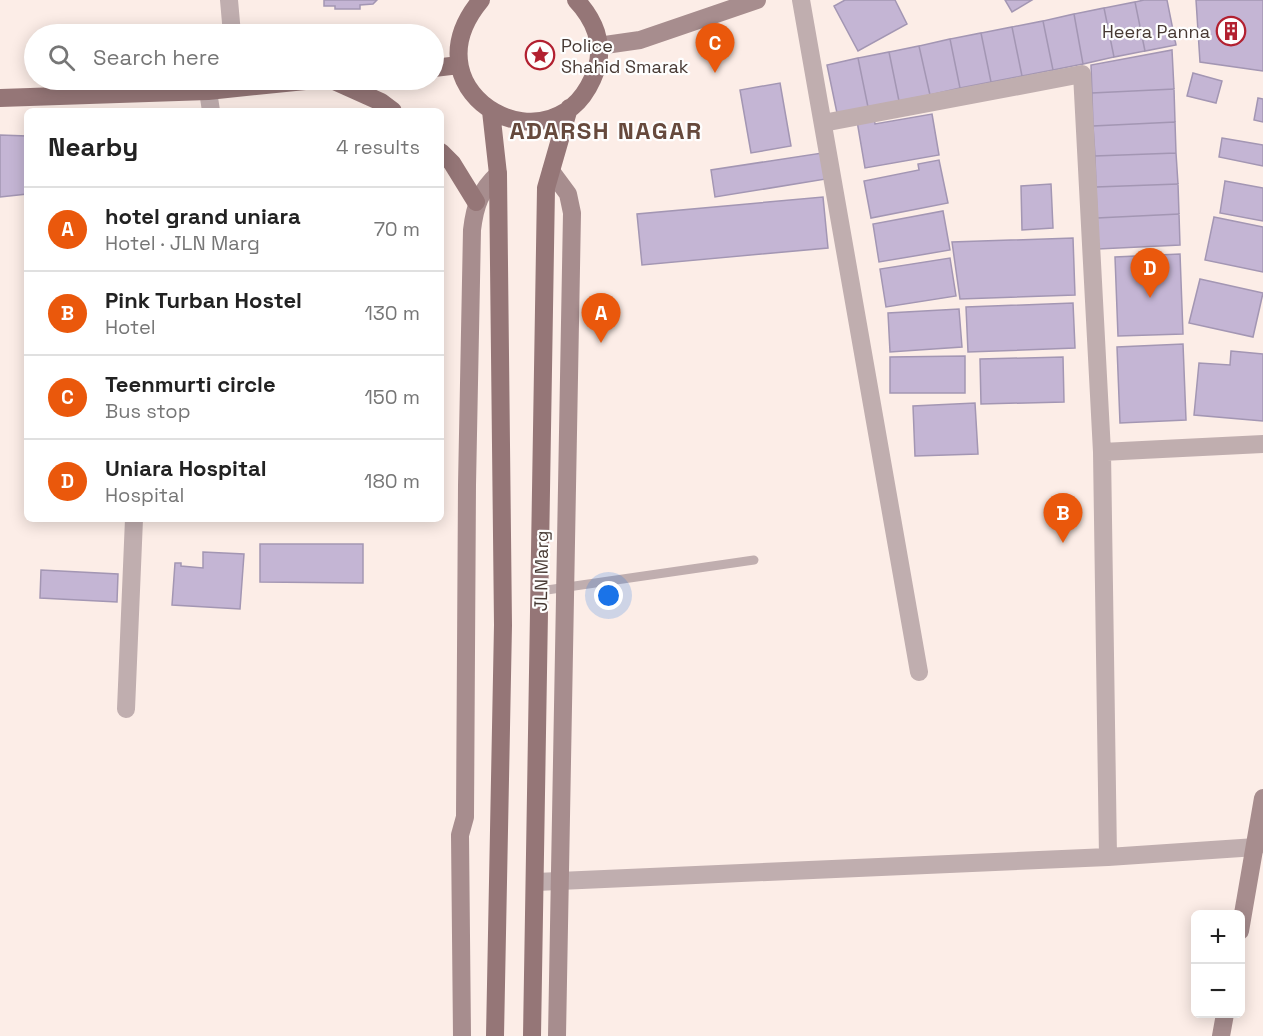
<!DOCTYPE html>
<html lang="en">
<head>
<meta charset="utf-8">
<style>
	:root { --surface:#fff; --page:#f6f6f6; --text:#222; --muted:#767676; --line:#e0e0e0; --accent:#ea580c }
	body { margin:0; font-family:"Space Grotesk",sans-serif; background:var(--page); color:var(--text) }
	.controls { position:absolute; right:18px; bottom:18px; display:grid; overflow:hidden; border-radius:9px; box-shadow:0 3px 15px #0003 }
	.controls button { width:54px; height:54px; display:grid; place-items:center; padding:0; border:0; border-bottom:2px solid var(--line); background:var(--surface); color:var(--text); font:30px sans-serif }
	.you { position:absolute; left:609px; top:596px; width:21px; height:21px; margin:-15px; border:4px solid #fff; border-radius:50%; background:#1a73e8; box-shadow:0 0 0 9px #1a73e833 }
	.badge { display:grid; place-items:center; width:39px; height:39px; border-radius:50%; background:var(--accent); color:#fff; font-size:20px; font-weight:700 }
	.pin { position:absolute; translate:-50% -50px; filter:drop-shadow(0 2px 3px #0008) }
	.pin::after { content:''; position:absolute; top:32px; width:21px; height:18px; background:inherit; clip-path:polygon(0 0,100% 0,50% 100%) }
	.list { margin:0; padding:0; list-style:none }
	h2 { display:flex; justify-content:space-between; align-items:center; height:78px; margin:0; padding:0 24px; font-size:26px }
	h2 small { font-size:20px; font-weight:400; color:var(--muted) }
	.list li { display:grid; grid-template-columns:39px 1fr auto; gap:18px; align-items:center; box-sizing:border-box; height:84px; padding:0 24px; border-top:2px solid var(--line) }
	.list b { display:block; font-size:22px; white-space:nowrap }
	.list p { margin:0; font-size:20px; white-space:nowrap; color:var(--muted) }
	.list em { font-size:20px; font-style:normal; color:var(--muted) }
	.icon { flex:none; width:33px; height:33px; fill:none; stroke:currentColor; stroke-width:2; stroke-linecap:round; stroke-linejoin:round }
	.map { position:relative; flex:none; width:1263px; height:1036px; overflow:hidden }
	.search { position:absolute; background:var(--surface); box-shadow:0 3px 15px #0003; left:24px; top:24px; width:420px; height:66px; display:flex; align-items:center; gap:15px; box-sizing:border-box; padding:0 21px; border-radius:33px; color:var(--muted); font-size:22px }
	.panel { position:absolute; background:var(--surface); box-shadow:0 3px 15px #0003; left:24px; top:108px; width:420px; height:414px; border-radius:9px }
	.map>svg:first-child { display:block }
	.building { fill:#c4b5d4; stroke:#a396b3; stroke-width:1.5 }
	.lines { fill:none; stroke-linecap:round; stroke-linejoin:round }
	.lane { stroke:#c0aeaf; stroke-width:9 }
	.street { stroke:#c0aeaf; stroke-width:18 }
	.secondary { stroke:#a78d8e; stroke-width:18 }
	.primary { stroke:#957677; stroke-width:18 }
	.labels { text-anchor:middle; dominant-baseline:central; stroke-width:4.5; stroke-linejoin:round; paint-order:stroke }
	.poi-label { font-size:18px; fill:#473933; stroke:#fefefe; text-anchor:end }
	.street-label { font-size:18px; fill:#473933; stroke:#fefefe }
	.district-label { font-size:24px; font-weight:bold; letter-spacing:1.5px; fill:#66493c; stroke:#fefefe }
</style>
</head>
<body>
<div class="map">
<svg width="1263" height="1036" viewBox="0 0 1263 1036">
	<rect width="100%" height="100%" fill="#fcede7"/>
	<!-- building -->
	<path class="building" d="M324,0H377L373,4L360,5V9H335V6H324Z
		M845,0H895L907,24L858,51L834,6Z
		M1005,0H1032L1012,12Z
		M1144,0H1167L1176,45L1145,51L1135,2Z
		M1196,0H1263V71L1200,62Z
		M1135,2L1145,51L1114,57L1104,8Z
		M1104,8L1114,57L1083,64L1074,14Z
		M1074,14L1083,64L1053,70L1043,21Z
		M1043,21L1053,70L1022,76L1012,27Z
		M1012,27L1022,76L991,82L981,33Z
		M981,33L991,82L960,88L950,39Z
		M950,39L960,88L930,95L919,46Z
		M919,46L930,95L899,101L889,52Z
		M1172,50L1174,89L1092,93L1091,65Z
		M889,52L899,101L868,107L858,58Z
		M858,58L868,107L837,113L827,65Z
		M1193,73L1222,81L1216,103L1187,96Z
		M780,83L791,146L751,153L740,90Z
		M1174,89L1175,122L1093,126L1092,93Z
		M1258,98L1263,99V122L1254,120Z
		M932,114L939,155L865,168L857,121L874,118L875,124Z
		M1175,122L1176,153L1095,156L1093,126Z
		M0,135L27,136V194L0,197Z
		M1222,138L1263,145V166L1219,157Z
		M822,153L826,179L715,197L711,170Z
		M1176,153L1178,184L1096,187L1095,156Z
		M939,160L948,203L871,218L864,181L919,170L918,164Z
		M1225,181L1263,188V221L1220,213Z
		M1051,184L1053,228L1022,230L1021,186Z
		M1178,184L1179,214L1097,218L1096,187Z
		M823,197L828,248L642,265L637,214Z
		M943,211L950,250L879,262L873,224Z
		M1179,214L1180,245L1098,249L1097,218Z
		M1214,217L1263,227V272L1205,260Z
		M1073,238L1075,295L960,299L952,242Z
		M1180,254L1183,334L1118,336L1115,257Z
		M950,258L956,296L886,307L880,269Z
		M1200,279L1263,293L1253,337L1189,323Z
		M1073,303L1075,348L968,352L966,307Z
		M959,309L962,347L890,352L888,313Z
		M1183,344L1186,420L1120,423L1117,347Z
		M1231,351L1263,354V421L1194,415L1199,363L1230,365Z
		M965,356V393H890V357Z
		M1063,357L1064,402L981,404L980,359Z
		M975,403L978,454L915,456L913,406Z
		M260,544H363V583L260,582Z
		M203,552L244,554L240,609L172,605L175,563H181V566L203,568Z
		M41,570L118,574L117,602L40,598Z"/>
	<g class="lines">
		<!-- lane -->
		<path class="lane" d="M540,591L754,560"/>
		<!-- street -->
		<path class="street" d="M229,0L232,34
			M801,0L919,672
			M208,91L211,111
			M823,123L1082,74L1102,452L1108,857
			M1102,452L1263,444
			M126,709L134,519
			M536,882L1108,857L1256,847"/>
		<!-- secondary -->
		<path class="secondary" d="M598,46L640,40L757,0
			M551,171L568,194L572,213L557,1036
			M1240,931L1263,798
			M462,1036L460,835L465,817L467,485L472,230C475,205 480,191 498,174
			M1221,1036L1225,1014"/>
		<!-- primary -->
		<path class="primary" d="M481,0C401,96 558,179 596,70C605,44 594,19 576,0
			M434,68L459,65
			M332,80L381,102L393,111
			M0,98L208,91L315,80
			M491,111L498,174L503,625L495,1036
			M441,152L452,163L476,202
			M532,1036L546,188L569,108"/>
	</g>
	<!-- icons -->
	<defs>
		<g id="building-ring" transform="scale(1.5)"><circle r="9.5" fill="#fefefe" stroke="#b22030" stroke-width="1.5"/><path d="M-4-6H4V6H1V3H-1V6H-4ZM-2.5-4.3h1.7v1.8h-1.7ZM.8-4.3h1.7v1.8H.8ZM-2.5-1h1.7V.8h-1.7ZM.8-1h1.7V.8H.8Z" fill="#b22030"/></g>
		<g id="sight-ring" transform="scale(1.5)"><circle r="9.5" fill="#fefefe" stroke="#b22030" stroke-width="1.5"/><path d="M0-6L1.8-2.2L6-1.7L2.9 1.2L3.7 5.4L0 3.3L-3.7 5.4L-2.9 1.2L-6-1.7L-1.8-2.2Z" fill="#b22030"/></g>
	</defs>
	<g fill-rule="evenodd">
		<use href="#building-ring" x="1231" y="31"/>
		<use href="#sight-ring" x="540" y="55"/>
	</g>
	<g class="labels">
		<!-- poi labels -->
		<g class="poi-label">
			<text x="1210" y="31">Heera Panna</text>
			<text x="561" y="45" text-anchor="start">Police<tspan x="561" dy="21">Shahid Smarak</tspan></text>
		</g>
		<!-- street labels -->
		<g class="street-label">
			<text transform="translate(541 571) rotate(-89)">JLN Marg</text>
		</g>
		<!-- district labels -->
		<g class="district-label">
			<text x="606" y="130">ADARSH NAGAR</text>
		</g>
	</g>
</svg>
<div class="controls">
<button>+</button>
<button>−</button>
</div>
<div class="you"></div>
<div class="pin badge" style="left:601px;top:343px">A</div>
<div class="pin badge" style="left:1063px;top:543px">B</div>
<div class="pin badge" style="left:715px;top:73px">C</div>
<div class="pin badge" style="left:1150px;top:298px">D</div>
<div class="search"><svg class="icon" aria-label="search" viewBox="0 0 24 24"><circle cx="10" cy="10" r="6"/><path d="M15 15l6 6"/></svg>Search here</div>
<section class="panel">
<h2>Nearby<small>4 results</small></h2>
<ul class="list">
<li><span class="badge">A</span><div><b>hotel grand uniara</b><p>Hotel · JLN Marg</p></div><em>70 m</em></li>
<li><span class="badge">B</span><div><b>Pink Turban Hostel</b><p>Hotel</p></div><em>130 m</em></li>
<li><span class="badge">C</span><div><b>Teenmurti circle</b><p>Bus stop</p></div><em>150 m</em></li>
<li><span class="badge">D</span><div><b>Uniara Hospital</b><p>Hospital</p></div><em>180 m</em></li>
</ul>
</section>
</div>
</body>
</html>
